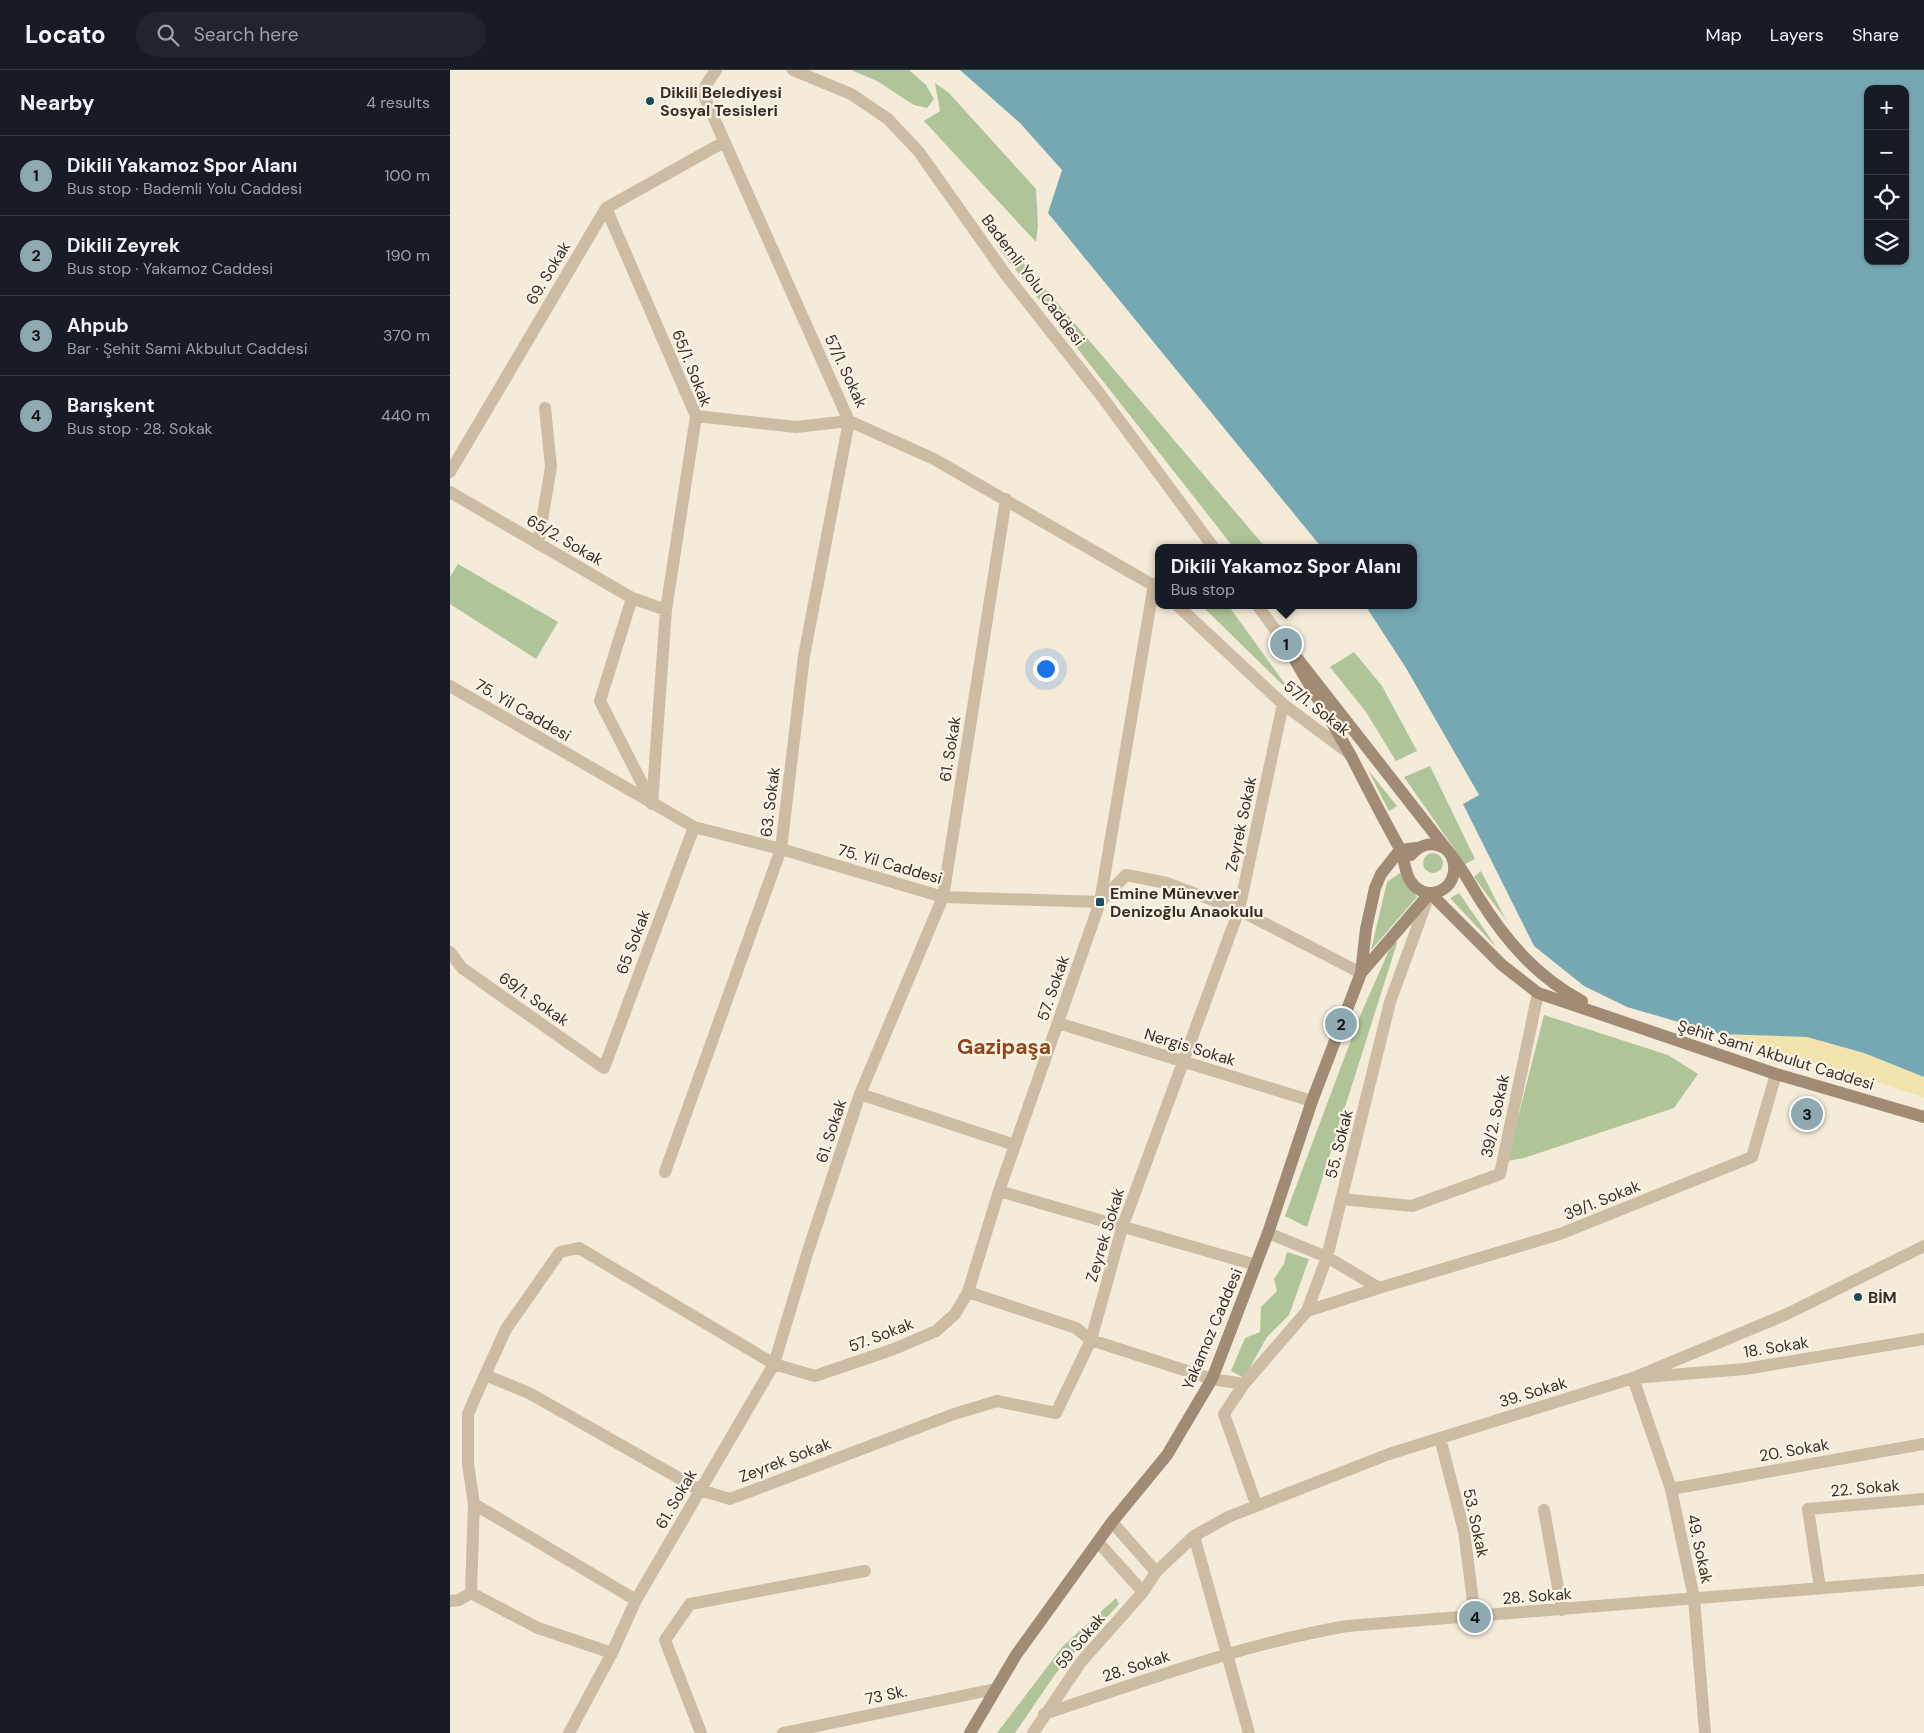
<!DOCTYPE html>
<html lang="en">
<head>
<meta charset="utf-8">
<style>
	:root { --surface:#171b24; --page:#20242c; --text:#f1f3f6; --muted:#9ea1a6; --line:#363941; --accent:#8fa9b1 }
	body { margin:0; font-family:"DM Sans",sans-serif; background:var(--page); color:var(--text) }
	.controls { position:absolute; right:15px; top:15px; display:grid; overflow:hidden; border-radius:10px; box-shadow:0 1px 4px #0004 }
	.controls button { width:45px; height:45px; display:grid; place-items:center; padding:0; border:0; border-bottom:1px solid var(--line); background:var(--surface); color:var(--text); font:25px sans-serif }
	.you { position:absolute; left:595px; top:598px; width:18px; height:18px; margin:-12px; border:4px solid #fff; border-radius:50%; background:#1a73e8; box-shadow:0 0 0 8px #1a73e833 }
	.badge { display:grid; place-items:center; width:32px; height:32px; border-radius:50%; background:var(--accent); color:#111; font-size:16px; font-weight:700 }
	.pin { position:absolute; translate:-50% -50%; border:2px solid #fff; box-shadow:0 1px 5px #0006 }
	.popup { position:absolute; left:705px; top:474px; width:262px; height:65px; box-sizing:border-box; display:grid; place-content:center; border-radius:10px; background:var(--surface); filter:drop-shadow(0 1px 4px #0005); font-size:16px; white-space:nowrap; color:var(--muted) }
	.popup b { font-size:19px; color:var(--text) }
	.popup::after { content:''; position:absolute; left:50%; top:100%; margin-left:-10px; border:10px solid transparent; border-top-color:var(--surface) }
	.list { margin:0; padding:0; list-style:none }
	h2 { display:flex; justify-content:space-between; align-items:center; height:65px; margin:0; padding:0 20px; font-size:21px }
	h2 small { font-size:16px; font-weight:400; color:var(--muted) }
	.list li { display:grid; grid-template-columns:32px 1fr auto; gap:15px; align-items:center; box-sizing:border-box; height:80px; padding:0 20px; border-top:1px solid var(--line) }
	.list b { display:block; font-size:19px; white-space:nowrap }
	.list p { margin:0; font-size:16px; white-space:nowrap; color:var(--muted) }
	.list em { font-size:16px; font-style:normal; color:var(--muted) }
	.icon { flex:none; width:28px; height:28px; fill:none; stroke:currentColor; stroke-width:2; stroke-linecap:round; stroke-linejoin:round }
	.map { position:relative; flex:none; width:1474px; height:1663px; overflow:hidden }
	header { display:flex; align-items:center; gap:30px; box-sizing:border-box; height:70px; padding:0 25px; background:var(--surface); border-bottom:1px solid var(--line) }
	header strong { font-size:24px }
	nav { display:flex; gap:28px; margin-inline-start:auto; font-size:18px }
	.search { width:350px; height:45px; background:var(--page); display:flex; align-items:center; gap:12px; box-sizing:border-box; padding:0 18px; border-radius:28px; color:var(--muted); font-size:19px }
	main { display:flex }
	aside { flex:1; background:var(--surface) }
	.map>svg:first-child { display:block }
	.green { fill:#afc498 }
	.sand { fill:#f3e4ad }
	.water { fill:#76a8b3; fill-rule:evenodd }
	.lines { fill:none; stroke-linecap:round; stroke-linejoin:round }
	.minor { stroke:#cdbca4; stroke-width:12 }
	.tertiary { stroke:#cdbca4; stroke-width:12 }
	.secondary { stroke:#a18b75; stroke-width:12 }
	.poi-dot { fill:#184f5d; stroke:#fbf4e6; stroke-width:2 }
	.labels { text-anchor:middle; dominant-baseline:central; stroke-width:4.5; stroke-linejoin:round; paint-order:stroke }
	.poi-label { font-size:16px; font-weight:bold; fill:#382e26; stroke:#fbf4e6; text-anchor:start }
	.street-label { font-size:16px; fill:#382e26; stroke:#fbf4e6 }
	.district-label { font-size:21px; font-weight:bold; fill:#8e4518; stroke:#fbf4e6 }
</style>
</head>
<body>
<header>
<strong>Locato</strong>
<div class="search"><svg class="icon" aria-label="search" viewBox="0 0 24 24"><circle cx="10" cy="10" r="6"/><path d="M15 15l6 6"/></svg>Search here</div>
<nav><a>Map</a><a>Layers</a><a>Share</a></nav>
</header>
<main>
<aside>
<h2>Nearby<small>4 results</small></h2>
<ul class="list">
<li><span class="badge">1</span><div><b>Dikili Yakamoz Spor Alanı</b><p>Bus stop · Bademli Yolu Caddesi</p></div><em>100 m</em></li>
<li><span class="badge">2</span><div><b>Dikili Zeyrek</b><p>Bus stop · Yakamoz Caddesi</p></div><em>190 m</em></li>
<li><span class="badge">3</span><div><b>Ahpub</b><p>Bar · Şehit Sami Akbulut Caddesi</p></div><em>370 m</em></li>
<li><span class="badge">4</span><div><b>Barışkent</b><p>Bus stop · 28. Sokak</p></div><em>440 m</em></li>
</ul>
</aside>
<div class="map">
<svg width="1474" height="1663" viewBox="0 0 1474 1663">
	<rect width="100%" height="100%" fill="#f4ebd9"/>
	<!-- green -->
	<path class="green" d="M401,0H459L476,15L484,29L477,38L464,35L427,11Z
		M485,13L499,23L586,119L588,156L586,172L474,51L490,41Z
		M551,167L816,478H784L547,176Z
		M8,494L108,552L86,589L0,534V507Z
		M751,535H778L843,625Z
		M904,582L932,616L967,681L946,691L916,642L880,597Z
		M980,696L1025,789L1015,794L954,707Z
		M918,700L947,736L939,741Z
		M973 793a10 10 0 1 1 20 0a10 10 0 1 1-20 0Z
		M1031,801L1056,850L1024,807Z
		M950,803L967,827L921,880L937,812Z
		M1009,823L1047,878L1000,828Z
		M943,871L947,873L857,1157L835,1146L910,946Z
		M1094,945L1218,985L1248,1004L1224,1038L1074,1088L1057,1091Z
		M837,1182L859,1189L839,1245L817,1267L794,1308L781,1301L795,1268L810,1262L811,1237L827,1221L824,1209L834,1194Z
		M666,1528L669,1534L606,1603L565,1663H547L613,1576Z"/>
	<!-- sand -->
	<path class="sand" d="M1270,964L1357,967L1414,983L1474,1007V1027Z"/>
	<!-- water -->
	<path class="water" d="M510,0H1474V1007L1414,983L1357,967L1270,964L1177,937L1134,916L1084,876L1013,734L1029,725L956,598L915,535H964V478H872L598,143L612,100L570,53ZM1418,19H1455V191H1418Z"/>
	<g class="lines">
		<!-- minor -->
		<path class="minor" d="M266,0L256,15L255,28L399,351L484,389L708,518
			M156,138L246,346L216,540L202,734
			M246,346L346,357L399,351
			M0,402L156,138L274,72
			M0,422L182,528L216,540
			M88,474L101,397L95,338
			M704,514L650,832L549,1121L518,1222L505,1244L486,1261L444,1279L365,1306L324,1294L129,1178L110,1182L56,1259L35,1305L79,1323L250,1420L280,1429L504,1344L547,1331L606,1343L641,1270L672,1158L789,840L833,634
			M182,528L150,631L202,733
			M727,535L833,634L900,684
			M0,882L12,898L154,998L244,757
			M608,953L862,1031
			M410,1024L565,1075
			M215,1102L331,779L354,586L399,351
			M549,1121L806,1195
			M892,1129L962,1136L1050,1104L1088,923
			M818,1163L877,1187L929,1218L1110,1164L1302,1087L1326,1004
			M518,1222L626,1258L641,1270L762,1309L794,1314L774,1344L806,1434
			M857,1241L929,1218
			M35,1305L18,1344V1394L24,1434L186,1530
			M794,1314L857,1241L877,1187L940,932L979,825
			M990,1368L1014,1461L1025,1547
			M1221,1419L1474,1374
			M1094,1440L1112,1540
			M662,1452L706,1502
			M744,1466L799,1663
			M648,1472L693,1522
			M1370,1518L1358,1439L1474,1429
			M21,1523L24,1434
			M0,1531L9,1530L21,1523L88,1558L162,1583
			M594,1644C694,1611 793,1574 897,1556L1474,1510
			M119,1663L162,1583L186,1530L324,1294L357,1184L410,1024L493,827L556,429
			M251,1663L215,1570L240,1534L415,1501
			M333,1663L545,1619
			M583,1663L631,1592L693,1522L706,1502L744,1466L778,1447L939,1384L1183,1308L1337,1244L1474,1176
			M1255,1663L1244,1528L1221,1419L1183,1308L1295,1299L1474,1269"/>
		<!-- tertiary -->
		<path class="tertiary" d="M343,0L401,24L438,49L469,82L556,205L650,324L764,478
			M807,535L836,574
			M0,616L244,757L331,779L493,827L650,832L676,805L717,813L789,840L911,903"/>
		<!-- secondary -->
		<path class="secondary" d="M836,574L1001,785C1015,814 980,838 961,812C954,802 955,788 949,777C932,747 917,717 901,686C880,648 857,612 836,574Z
			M961,785C971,773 984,771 997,780C1010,794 1019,812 1029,828C1056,871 1087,907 1132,931
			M980,823L1052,895L1088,923L1326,1004L1474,1047
			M911,903L980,823
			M520,1663L566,1585L662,1452L717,1385L762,1309L818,1163L862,1031L911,903L916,859L925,818L931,804L950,780L966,778"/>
	</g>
	<!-- markers -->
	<g class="poi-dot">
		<circle cx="200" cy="31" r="5"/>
		<rect x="645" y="827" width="10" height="10" rx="2.5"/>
		<circle cx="1408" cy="1227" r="5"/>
	</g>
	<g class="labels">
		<!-- poi labels -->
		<g class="poi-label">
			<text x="210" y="22">Dikili Belediyesi<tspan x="210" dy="18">Sosyal Tesisleri</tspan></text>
			<text x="660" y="823">Emine Münevver<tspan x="660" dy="18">Denizoğlu Anaokulu</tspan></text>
			<text x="1418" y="1227">BİM</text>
		</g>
		<!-- street labels -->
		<g class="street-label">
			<text transform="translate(98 203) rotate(-59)">69. Sokak</text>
			<text transform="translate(583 210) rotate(53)">Bademli Yolu Caddesi</text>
			<text transform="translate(242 298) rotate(68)">65/1. Sokak</text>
			<text transform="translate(396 301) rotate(65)">57/1. Sokak</text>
			<text transform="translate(115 470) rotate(30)">65/2. Sokak</text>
			<text transform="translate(867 638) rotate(38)">57/1. Sokak</text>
			<text transform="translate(73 640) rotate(30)">75. Yil Caddesi</text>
			<text transform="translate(500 679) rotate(-81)">61. Sokak</text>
			<text transform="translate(320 732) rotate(-83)">63. Sokak</text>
			<text transform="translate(791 754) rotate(-78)">Zeyrek Sokak</text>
			<text transform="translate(440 794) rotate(16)">75. Yil Caddesi</text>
			<text transform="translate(183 872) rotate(-69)">65 Sokak</text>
			<text transform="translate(603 918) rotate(-71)">57. Sokak</text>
			<text transform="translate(84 929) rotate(35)">69/1. Sokak</text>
			<text transform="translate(740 977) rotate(17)">Nergis Sokak</text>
			<text transform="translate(1326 985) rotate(17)">Şehit Sami Akbulut Caddesi</text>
			<text transform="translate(1045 1046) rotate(-78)">39/2. Sokak</text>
			<text transform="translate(381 1061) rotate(-72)">61. Sokak</text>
			<text transform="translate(889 1074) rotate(-76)">55. Sokak</text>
			<text transform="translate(1152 1130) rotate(-22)">39/1. Sokak</text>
			<text transform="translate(655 1165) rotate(-73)">Zeyrek Sokak</text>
			<text transform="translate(762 1259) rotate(-67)">Yakamoz Caddesi</text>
			<text transform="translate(431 1265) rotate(-21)">57. Sokak</text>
			<text transform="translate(1326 1277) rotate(-9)">18. Sokak</text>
			<text transform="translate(1083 1322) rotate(-17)">39. Sokak</text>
			<text transform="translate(1344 1380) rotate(-10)">20. Sokak</text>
			<text transform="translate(335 1390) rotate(-21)">Zeyrek Sokak</text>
			<text transform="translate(1415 1418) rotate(-5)">22. Sokak</text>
			<text transform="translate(226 1429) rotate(-60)">61. Sokak</text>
			<text transform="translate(1026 1453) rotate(78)">53. Sokak</text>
			<text transform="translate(1250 1479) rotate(78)">49. Sokak</text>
			<text transform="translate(1087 1526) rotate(-4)">28. Sokak</text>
			<text transform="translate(630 1571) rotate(-50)">59 Sokak</text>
			<text transform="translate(686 1596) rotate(-18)">28. Sokak</text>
			<text transform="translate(436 1625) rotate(-12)">73 Sk.</text>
		</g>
		<!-- district labels -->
		<g class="district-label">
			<text x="554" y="977">Gazipaşa</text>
		</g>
	</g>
</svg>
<div class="controls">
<button>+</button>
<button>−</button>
<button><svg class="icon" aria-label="locate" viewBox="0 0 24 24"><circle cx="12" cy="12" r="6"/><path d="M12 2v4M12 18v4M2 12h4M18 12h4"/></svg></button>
<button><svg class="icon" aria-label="layers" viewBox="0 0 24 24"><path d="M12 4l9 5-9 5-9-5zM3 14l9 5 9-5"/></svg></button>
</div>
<div class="you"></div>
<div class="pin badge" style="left:836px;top:574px">1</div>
<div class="popup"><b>Dikili Yakamoz Spor Alanı</b>Bus stop</div>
<div class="pin badge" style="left:891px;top:954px">2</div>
<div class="pin badge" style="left:1357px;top:1044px">3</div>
<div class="pin badge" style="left:1025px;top:1547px">4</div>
</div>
</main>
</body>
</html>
